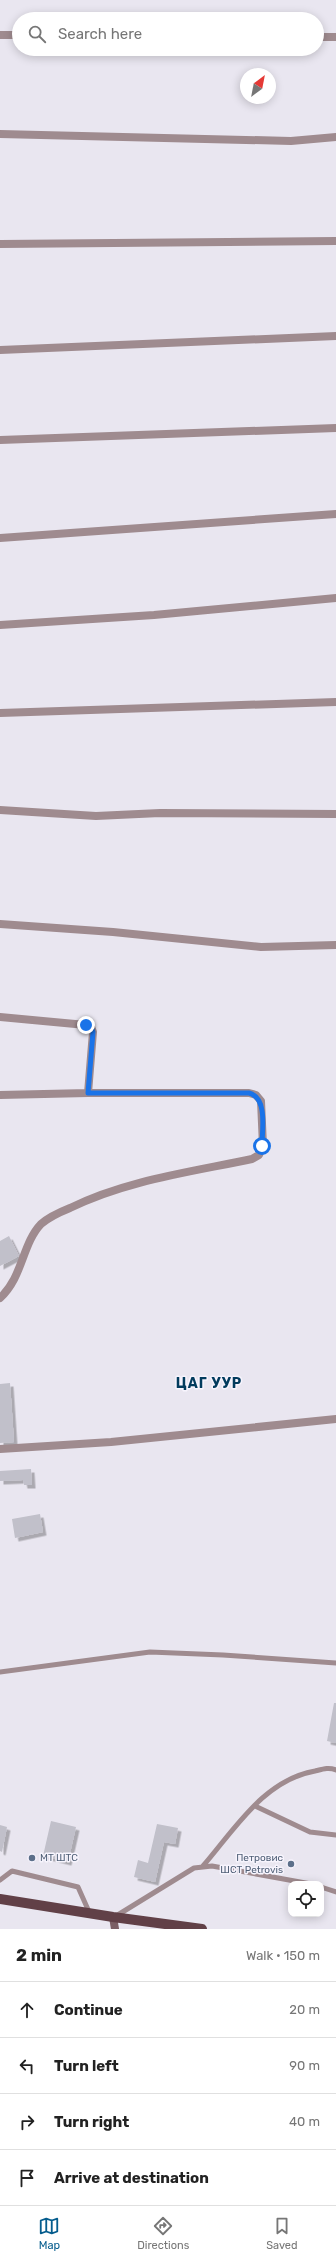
<!DOCTYPE html>
<html lang="en">
<head>
<meta charset="utf-8">
<style>
	:root { --surface:#fff; --page:#f2f2f2; --text:#222; --muted:#767676; --line:#e0e0e0; --accent:#055c8d }
	body { margin:0; font-family:Rubik,sans-serif; background:var(--page); color:var(--text) }
	.controls { position:absolute; right:12px; bottom:12px; display:grid; overflow:hidden; border-radius:8px; box-shadow:0 2px 10px #0003 }
	.controls button { width:36px; height:36px; display:grid; place-items:center; padding:0; border:0; border-bottom:1px solid var(--line); background:var(--surface); color:var(--text); font:20px sans-serif }
	.compass { position:absolute; left:240px; top:68px; width:36px; height:36px; border-radius:50%; background:var(--surface); box-shadow:0 2px 10px #0003; rotate:32deg }
	.stop { position:absolute; width:12px; height:12px; margin:-9px; border:3px solid #1a73e8; border-radius:50%; background:#fff }
	.stop.end { background:#1a73e8; border-color:#fff; box-shadow:0 1px 4px #0008 }
	.list { margin:0; padding:0; list-style:none }
	h2 { display:flex; justify-content:space-between; align-items:center; height:52px; margin:0; padding:0 16px; font-size:17px }
	h2 small { font-size:13px; font-weight:400; color:var(--muted) }
	.list li { display:grid; grid-template-columns:26px 1fr auto; gap:12px; align-items:center; box-sizing:border-box; height:56px; padding:0 16px; border-top:1px solid var(--line) }
	.list b { display:block; font-size:15px; white-space:nowrap }
	.list em { font-size:13px; font-style:normal; color:var(--muted) }
	.icon { flex:none; width:22px; height:22px; fill:none; stroke:currentColor; stroke-width:2; stroke-linecap:round; stroke-linejoin:round }
	.map { position:relative; flex:none; width:336px; height:1929px; overflow:hidden }
	.search { position:absolute; background:var(--surface); box-shadow:0 2px 10px #0003; left:12px; right:12px; top:12px; height:44px; display:flex; align-items:center; gap:10px; box-sizing:border-box; padding:0 14px; border-radius:22px; color:var(--muted); font-size:15px }
	.sheet { height:276px; background:var(--surface) }
	nav { display:flex; justify-content:space-around; align-items:center; box-sizing:border-box; height:56px; border-top:1px solid var(--line); background:var(--surface); font-size:11px; color:var(--muted) }
	nav a { display:grid; justify-items:center; gap:2px }
	nav .on { color:var(--accent) }
	.map>svg:first-child { display:block }
	.building { fill:#c1c0ca; filter:url(#shadow) }
	.lines { fill:none; stroke-linecap:round; stroke-linejoin:round }
	.service { stroke:#9f8b8f; stroke-width:5 }
	.minor { stroke:#9f8b8f; stroke-width:8 }
	.secondary { stroke:#7b5f65; stroke-width:8 }
	.primary { stroke:#614047; stroke-width:10 }
	.route { stroke:#1a73e8; stroke-width:5 }
	.service-dot { fill:#5c6f8a; stroke:#f7f4fd; stroke-width:1.5 }
	.labels { text-anchor:middle; dominant-baseline:central; stroke-width:3; stroke-linejoin:round; paint-order:stroke }
	.service-label { font-size:10px; fill:#4e5e75; stroke:#f7f4fd; text-anchor:start }
	.district-label { font-size:14px; font-weight:bold; letter-spacing:1px; fill:#023b5d; stroke:#f7f4fd }
</style>
</head>
<body>
<div class="map">
<svg width="336" height="1929" viewBox="0 0 336 1929">
	<defs>
		<filter id="shadow"><feDropShadow dx="3.5" dy="3.5" stdDeviation="0" flood-color="#0004"/></filter>
	</defs>
	<rect width="100%" height="100%" fill="#e9e6f0"/>
	<!-- building -->
	<path class="building" d="M9,1236L19,1256L0,1266V1241Z
		M10,1383L14,1442L0,1443V1384Z
		M31,1469L32,1485H24L23,1480L0,1481V1471Z
		M40,1514L43,1532L15,1538L12,1519Z
		M334,1703H336V1743L327,1741Z
		M51,1821L76,1827L68,1862L43,1856Z
		M157,1824L178,1828L175,1844L164,1842L155,1882L134,1877L138,1860L148,1863Z
		M0,1825L7,1827L2,1852L0,1851Z"/>
	<g class="lines">
		<!-- service -->
		<path class="service" d="M0,1672L150,1652L223,1655L336,1663
			M255,1806L310,1832L336,1835
			M203,1866C235,1829 264,1780 315,1771C323,1769 329,1767 336,1770
			M0,1880L12,1871L78,1887L90,1914
			M321,1887L336,1892
			M116,1916L194,1868L212,1866L311,1884"/>
		<!-- minor -->
		<path class="minor" d="M0,35H19
			M317,37H336
			M0,134L291,141L336,137
			M0,244L336,241
			M0,350L336,336
			M0,440L336,428
			M0,538L336,514
			M0,625L154,615L336,598
			M0,713L336,702
			M0,810L96,816L160,813L336,814
			M0,924L113,932L261,947L336,945
			M0,1017L86,1025L91,1027L93,1032L88,1093
			M0,1095L88,1093H249L256,1095L261,1101L263,1146L259,1155L252,1159C191,1172 127,1180 70,1208C60,1212 49,1217 41,1224C22,1244 23,1277 0,1298
			M0,1449L111,1442L336,1419"/>
		<!-- secondary -->
		<path class="secondary" d="M113,1917L115,1929"/>
		<!-- primary -->
		<path class="primary" d="M0,1899L113,1917L202,1929"/>
	</g>
	<g class="lines">
		<!-- route -->
		<path class="route" d="M86,1025L91,1027L93,1032L88,1093H249C268,1098 262,1130 262,1146"/>
	</g>
	<!-- markers -->
	<g class="service-dot">
		<circle cx="32" cy="1858" r="4"/>
		<circle cx="291" cy="1864" r="4"/>
	</g>
	<g class="labels">
		<!-- service labels -->
		<g class="service-label">
			<text x="40" y="1858">MT ШТС</text>
			<text x="283" y="1858" text-anchor="end">Петровис<tspan x="283" dy="12">ШСТ Petrovis</tspan></text>
		</g>
		<!-- district labels -->
		<g class="district-label">
			<text x="209" y="1383">ЦАГ УУР</text>
		</g>
	</g>
</svg>
<div class="controls">
<button><svg class="icon" aria-label="locate" viewBox="0 0 24 24"><circle cx="12" cy="12" r="6"/><path d="M12 2v4M12 18v4M2 12h4M18 12h4"/></svg></button>
</div>
<svg class="compass" viewBox="-18 -18 36 36"><path d="M0-13l5 13h-10z" fill="#e53935"/><path d="M0 13l5-13h-10z" fill="#767676"/></svg>
<div class="stop" style="left:262px;top:1146px"></div>
<div class="stop end" style="left:86px;top:1025px"></div>
<div class="search"><svg class="icon" aria-label="search" viewBox="0 0 24 24"><circle cx="10" cy="10" r="6"/><path d="M15 15l6 6"/></svg>Search here</div>
</div>
<section class="sheet">
<h2>2 min<small>Walk · 150 m</small></h2>
<ul class="list">
<li><svg class="icon" aria-label="ahead" viewBox="0 0 24 24"><path d="M12 20V5M6 11l6-6 6 6"/></svg><div><b>Continue</b></div><em>20 m</em></li>
<li><svg class="icon" aria-label="left" viewBox="0 0 24 24"><path d="M17 20v-9H6M10 6l-5 5 5 5"/></svg><div><b>Turn left</b></div><em>90 m</em></li>
<li><svg class="icon" aria-label="right" viewBox="0 0 24 24"><path d="M7 20v-9h11M14 6l5 5-5 5"/></svg><div><b>Turn right</b></div><em>40 m</em></li>
<li><svg class="icon" aria-label="arrive" viewBox="0 0 24 24"><path d="M6 21V4h12l-3 4 3 4H6"/></svg><div><b>Arrive at destination</b></div></li>
</ul>
</section>
<nav>
<a class="on"><svg class="icon" aria-label="map" viewBox="0 0 24 24"><path d="M3 6l6-2 6 2 6-2v14l-6 2-6-2-6 2zM9 4v14M15 6v14"/></svg>Map</a>
<a><svg class="icon" aria-label="directions" viewBox="0 0 24 24"><path d="M12 3l9 9-9 9-9-9zM9 14v-3h6M13 9l2 2-2 2"/></svg>Directions</a>
<a><svg class="icon" aria-label="saved" viewBox="0 0 24 24"><path d="M7 4h10v16l-5-4-5 4z"/></svg>Saved</a>
</nav>
</body>
</html>
